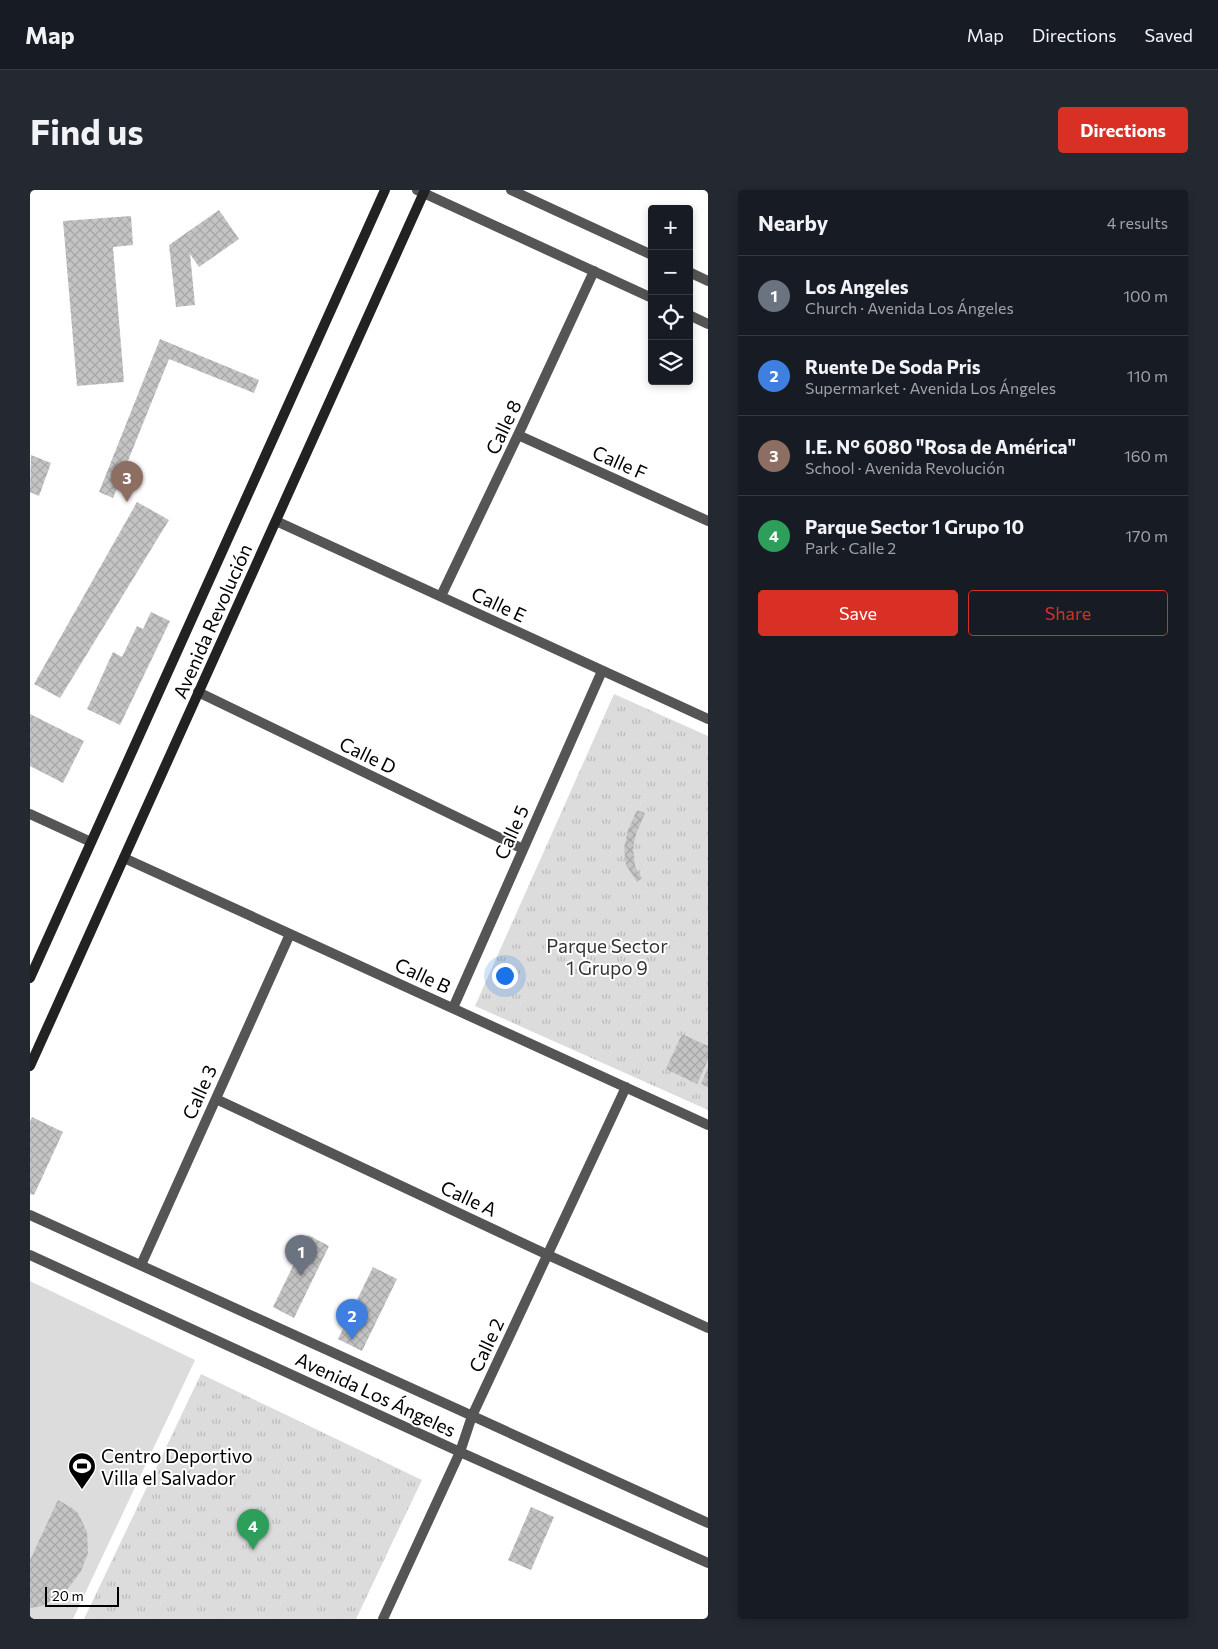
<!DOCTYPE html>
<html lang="en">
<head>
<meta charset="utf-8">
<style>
	:root { --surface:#171b24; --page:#242831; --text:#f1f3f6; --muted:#9ea1a6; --line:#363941; --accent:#d93025 }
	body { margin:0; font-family:Commissioner,sans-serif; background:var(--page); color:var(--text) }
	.controls { position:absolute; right:15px; top:15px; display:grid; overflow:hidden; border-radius:5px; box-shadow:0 2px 8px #0003 }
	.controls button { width:45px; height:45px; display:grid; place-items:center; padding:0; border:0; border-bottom:1px solid var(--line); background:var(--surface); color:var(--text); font:25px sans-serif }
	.scale { position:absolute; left:15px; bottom:12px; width:74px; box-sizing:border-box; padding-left:5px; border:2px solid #000; border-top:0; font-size:14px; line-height:18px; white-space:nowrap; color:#000; -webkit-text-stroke:4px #fff; paint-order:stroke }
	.you { position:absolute; left:474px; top:785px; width:18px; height:18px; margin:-12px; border:4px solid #fff; border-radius:50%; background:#1a73e8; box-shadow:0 0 0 8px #1a73e833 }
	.badge { display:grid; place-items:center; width:32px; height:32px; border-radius:50%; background:var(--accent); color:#fff; font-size:16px; font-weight:700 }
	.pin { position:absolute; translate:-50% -41px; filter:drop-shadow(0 1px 2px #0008) }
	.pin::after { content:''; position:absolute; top:26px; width:18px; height:15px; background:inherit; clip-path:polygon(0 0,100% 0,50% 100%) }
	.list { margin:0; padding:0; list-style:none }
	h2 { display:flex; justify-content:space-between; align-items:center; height:65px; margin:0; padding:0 20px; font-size:21px }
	h2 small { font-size:16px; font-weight:400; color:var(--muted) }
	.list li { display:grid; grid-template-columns:32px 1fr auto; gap:15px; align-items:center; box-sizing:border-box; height:80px; padding:0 20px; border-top:1px solid var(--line) }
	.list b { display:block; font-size:19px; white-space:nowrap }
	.list p { margin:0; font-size:16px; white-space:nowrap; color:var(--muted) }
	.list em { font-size:16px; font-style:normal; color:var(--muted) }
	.actions { display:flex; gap:10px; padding:15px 20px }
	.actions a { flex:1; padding:11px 0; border:1px solid var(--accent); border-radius:5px; text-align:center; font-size:18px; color:var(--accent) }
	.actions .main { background:var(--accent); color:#fff }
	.icon { flex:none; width:28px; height:28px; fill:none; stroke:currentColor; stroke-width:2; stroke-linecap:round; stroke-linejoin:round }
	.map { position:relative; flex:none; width:678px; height:1429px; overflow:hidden; border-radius:5px }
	header { display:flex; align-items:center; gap:30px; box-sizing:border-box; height:70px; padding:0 25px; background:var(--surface); border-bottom:1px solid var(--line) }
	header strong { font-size:24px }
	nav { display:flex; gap:28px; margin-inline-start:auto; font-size:18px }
	.intro { display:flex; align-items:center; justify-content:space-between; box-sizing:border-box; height:120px; padding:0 30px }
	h1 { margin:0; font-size:35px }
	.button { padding:12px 22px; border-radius:5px; background:var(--accent); color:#fff; font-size:18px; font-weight:700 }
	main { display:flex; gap:30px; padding:0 30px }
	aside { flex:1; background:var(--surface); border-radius:5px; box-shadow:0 2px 8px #0003 }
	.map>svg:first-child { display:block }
	.green { fill:#dcdcdc }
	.park { fill:url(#park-tufts) }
	.building { fill:url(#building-cross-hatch) }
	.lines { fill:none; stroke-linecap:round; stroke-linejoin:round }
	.minor { stroke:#555; stroke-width:10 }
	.tertiary { stroke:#555; stroke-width:10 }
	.secondary { stroke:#222; stroke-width:10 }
	.labels { text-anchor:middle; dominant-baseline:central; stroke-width:4; stroke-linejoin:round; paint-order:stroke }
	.street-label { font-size:19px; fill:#000; stroke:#fff }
	.park-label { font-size:19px; fill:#333; stroke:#fff }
	.poi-label { font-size:19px; fill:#000; stroke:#fff; text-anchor:start }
</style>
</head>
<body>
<header>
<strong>Map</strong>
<nav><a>Map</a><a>Directions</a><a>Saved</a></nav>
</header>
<div class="intro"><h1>Find us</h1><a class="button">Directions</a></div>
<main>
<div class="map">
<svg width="678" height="1429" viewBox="0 0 678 1429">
	<defs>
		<pattern id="park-tufts" width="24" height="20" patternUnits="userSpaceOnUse" patternTransform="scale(1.25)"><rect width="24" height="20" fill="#dcdcdc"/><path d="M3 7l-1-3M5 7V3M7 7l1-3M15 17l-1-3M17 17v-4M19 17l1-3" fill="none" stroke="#bbb"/></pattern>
		<pattern id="building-cross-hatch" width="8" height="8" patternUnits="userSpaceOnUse" patternTransform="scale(1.25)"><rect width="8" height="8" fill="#c4c4c4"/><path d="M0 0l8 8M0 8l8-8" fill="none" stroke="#a7a7a7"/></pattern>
	</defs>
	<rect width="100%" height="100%" fill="#fff"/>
	<!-- green -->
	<path class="green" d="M0,1091L165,1170L43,1429H0Z"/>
	<!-- park -->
	<path class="park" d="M584,504L678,546V920L445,816Z
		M171,1184L392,1290L326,1429H54Z"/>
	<!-- building -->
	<path class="building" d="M189,20L209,49L169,77L160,64L165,115L146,117L139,55Z
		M101,26L103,55L83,57L94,192L47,196L33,31Z
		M130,149L229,190L224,203L139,169L83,308L69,302Z
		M1,265L21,273L9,306L0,302Z
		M107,312L139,330L30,508L4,494Z
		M121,422L140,431L90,535L57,519L83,462L92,467L107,436L113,439Z
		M0,524L54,551L33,593L0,576Z
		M607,620L615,623L606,644L603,658L605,676L612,688L607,692L596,675L594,658L598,640Z
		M652,844L678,856V870L667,894L636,879Z
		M678,877V897L671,894Z
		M2,927L33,942L4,1005L0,1004V932Z
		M278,1045L299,1056L264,1128L243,1117Z
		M343,1077L367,1089L332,1161L308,1149Z
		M28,1310L42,1318L48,1323L57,1342L58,1363L51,1381L37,1400L12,1416L0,1418V1370Z
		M501,1317L524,1327L501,1380L478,1370Z"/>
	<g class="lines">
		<!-- minor -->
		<path class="minor" d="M488,245L678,331
			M246,331L678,529
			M411,406L488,245L564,81
			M168,502L493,659
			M0,624L61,652
			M94,668L678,935
			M423,818L572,481
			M186,909L518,1065L678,1138
			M111,1075L260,744
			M353,1429L430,1262L442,1226L596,897"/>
		<!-- tertiary -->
		<path class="tertiary" d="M387,0L622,108
			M481,0L622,65
			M659,82L678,91
			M659,125L678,134
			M0,1025L678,1333
			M0,1065L430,1262L678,1373"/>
		<!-- secondary -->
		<path class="secondary" d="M0,788L355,0
			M0,876L395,0"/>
	</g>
	<!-- icons -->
	<defs>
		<g id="stadium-pin" transform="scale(1.4375)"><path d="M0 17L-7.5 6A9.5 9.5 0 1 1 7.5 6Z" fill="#000" stroke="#fff"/><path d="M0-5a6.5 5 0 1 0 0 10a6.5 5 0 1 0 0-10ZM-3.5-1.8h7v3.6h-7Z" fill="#fff"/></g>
	</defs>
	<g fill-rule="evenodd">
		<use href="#stadium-pin" x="52" y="1276"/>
	</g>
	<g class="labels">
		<!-- street labels -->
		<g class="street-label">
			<text transform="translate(473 237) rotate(-65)">Calle 8</text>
			<text transform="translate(590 272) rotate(24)">Calle F</text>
			<text transform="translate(469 414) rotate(25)">Calle E</text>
			<text transform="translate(182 431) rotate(-66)">Avenida Revolución</text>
			<text transform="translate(338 565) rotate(26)">Calle D</text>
			<text transform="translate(481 642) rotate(-66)">Calle 5</text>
			<text transform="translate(393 785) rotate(25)">Calle B</text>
			<text transform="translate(169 902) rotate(-66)">Calle 3</text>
			<text transform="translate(439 1008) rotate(25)">Calle A</text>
			<text transform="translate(456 1155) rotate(-65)">Calle 2</text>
			<text transform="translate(346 1204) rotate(25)">Avenida Los Ángeles</text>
		</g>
		<!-- park labels -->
		<g class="park-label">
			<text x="577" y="755">Parque Sector<tspan x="577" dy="22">1 Grupo 9</tspan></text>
		</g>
		<!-- poi labels -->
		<g class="poi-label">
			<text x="71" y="1265">Centro Deportivo<tspan x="71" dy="22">Villa el Salvador</tspan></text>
		</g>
	</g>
</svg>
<div class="controls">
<button>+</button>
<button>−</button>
<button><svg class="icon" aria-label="locate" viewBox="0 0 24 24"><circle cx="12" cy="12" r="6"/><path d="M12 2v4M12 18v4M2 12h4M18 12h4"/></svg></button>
<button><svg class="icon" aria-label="layers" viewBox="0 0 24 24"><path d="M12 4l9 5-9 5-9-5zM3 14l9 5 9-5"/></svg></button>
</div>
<div class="scale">20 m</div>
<div class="you"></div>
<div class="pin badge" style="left:271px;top:1086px;background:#6b7280">1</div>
<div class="pin badge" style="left:322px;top:1150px;background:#3f7fe0">2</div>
<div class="pin badge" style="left:97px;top:312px;background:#8d6e63">3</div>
<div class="pin badge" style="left:223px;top:1360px;background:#2e9e5b">4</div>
</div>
<aside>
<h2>Nearby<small>4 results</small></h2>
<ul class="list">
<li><span class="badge" style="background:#6b7280">1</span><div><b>Los Angeles</b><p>Church · Avenida Los Ángeles</p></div><em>100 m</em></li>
<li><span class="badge" style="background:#3f7fe0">2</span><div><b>Ruente De Soda Pris</b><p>Supermarket · Avenida Los Ángeles</p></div><em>110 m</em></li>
<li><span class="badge" style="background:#8d6e63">3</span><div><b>I.E. N° 6080 &quot;Rosa de América&quot;</b><p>School · Avenida Revolución</p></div><em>160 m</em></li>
<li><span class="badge" style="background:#2e9e5b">4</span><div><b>Parque Sector 1 Grupo 10</b><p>Park · Calle 2</p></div><em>170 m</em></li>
</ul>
<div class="actions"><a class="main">Save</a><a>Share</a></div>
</aside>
</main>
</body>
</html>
